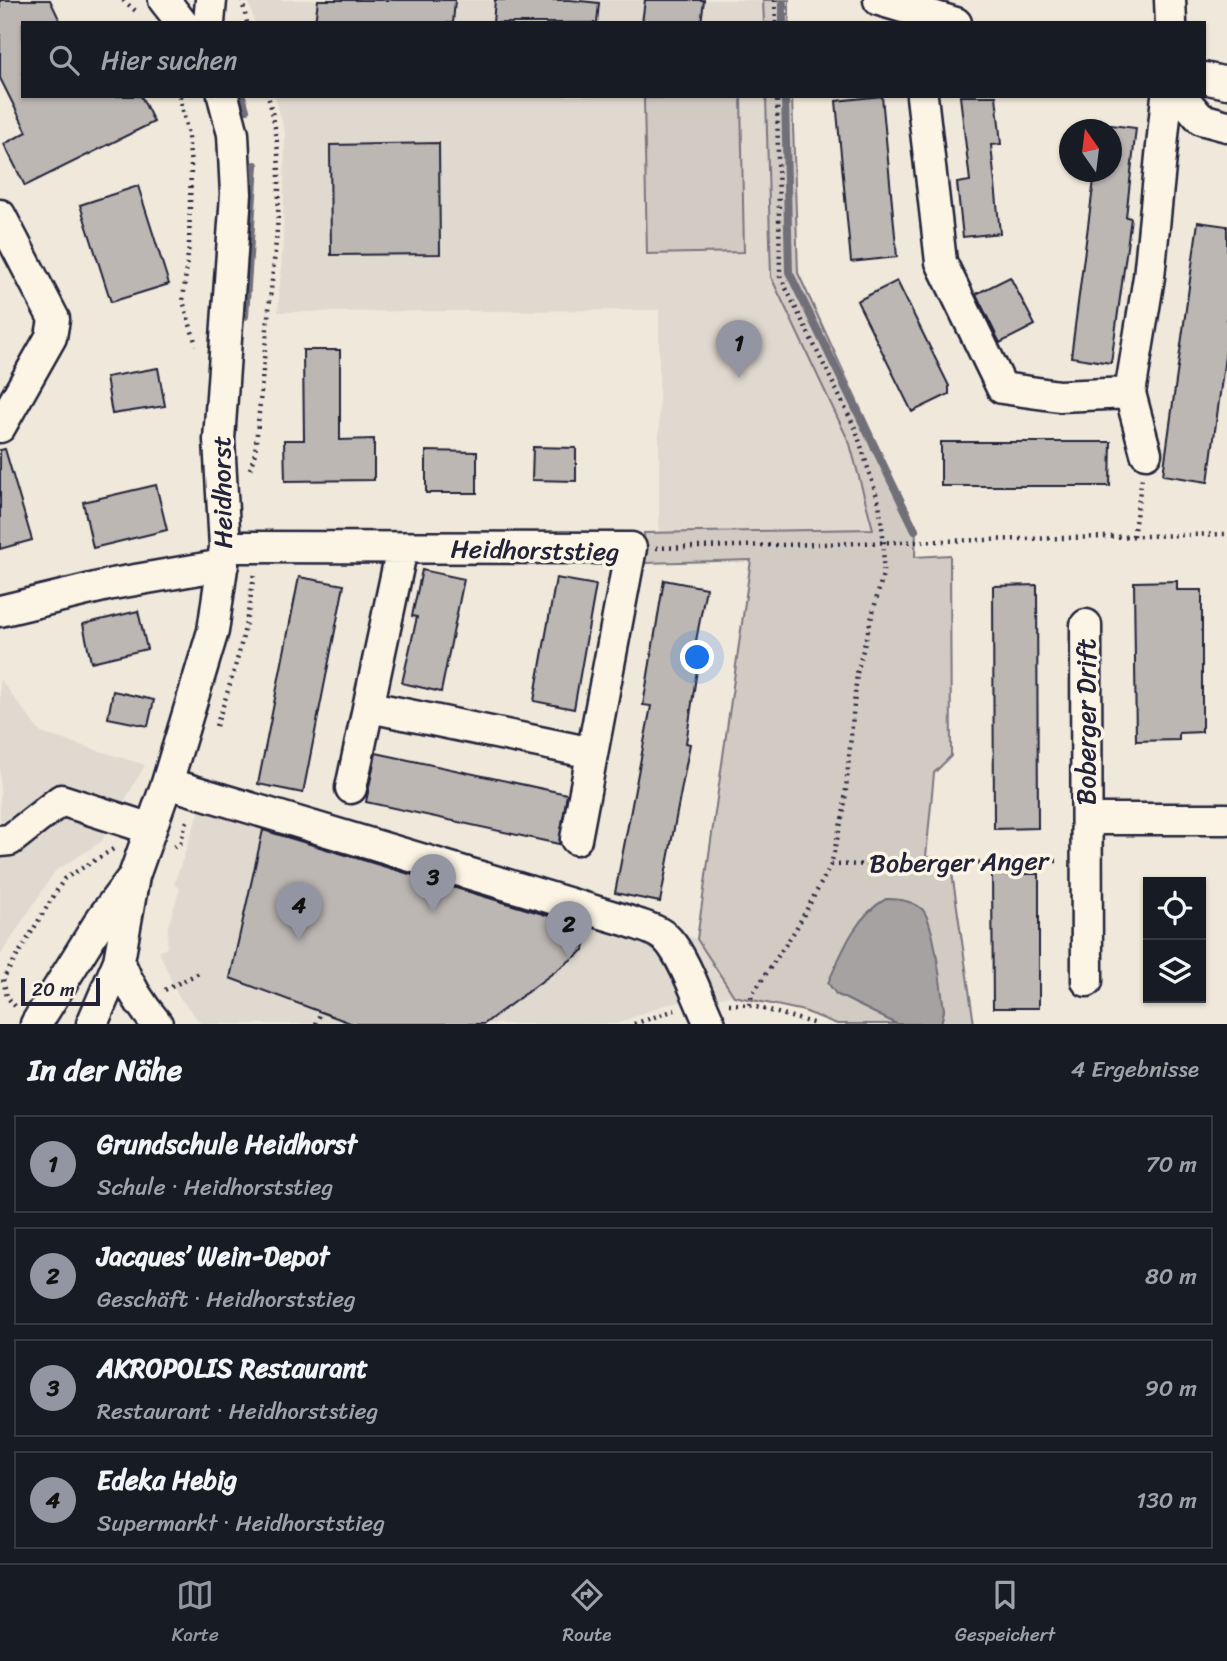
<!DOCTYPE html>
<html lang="de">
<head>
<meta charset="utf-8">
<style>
	:root { --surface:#171b24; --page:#20242c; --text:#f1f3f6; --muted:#9ea1a6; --line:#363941; --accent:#9495a2 }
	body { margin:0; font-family:Sriracha,sans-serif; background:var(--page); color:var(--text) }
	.controls { position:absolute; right:21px; bottom:21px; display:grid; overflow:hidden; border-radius:0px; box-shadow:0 2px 5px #0004 }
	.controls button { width:63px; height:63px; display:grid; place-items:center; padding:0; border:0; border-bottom:2px solid var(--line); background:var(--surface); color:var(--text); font:35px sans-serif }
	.compass { position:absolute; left:1059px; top:119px; width:63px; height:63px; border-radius:50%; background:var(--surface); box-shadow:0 2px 5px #0004; rotate:346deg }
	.scale { position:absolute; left:21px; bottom:18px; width:79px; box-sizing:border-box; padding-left:7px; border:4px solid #22223b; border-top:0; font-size:19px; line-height:24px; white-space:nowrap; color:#22223b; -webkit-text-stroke:5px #fcf5e5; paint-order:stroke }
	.you { position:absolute; left:698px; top:658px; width:24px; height:24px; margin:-18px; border:5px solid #fff; border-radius:50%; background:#1a73e8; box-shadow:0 0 0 10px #1a73e833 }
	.badge { display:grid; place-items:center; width:46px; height:46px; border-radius:50%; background:var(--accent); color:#111; font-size:23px; font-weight:700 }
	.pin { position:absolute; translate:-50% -58px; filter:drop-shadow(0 2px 4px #0008) }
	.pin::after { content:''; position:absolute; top:37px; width:24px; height:21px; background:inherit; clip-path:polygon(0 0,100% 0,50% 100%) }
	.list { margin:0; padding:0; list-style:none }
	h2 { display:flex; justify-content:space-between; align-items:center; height:91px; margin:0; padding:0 28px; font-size:30px }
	h2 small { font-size:23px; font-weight:400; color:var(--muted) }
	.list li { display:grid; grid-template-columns:46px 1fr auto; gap:21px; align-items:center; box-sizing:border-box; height:98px; margin:0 14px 14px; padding:0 14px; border:2px solid var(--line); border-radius:0px }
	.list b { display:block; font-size:26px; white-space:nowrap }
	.list p { margin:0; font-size:23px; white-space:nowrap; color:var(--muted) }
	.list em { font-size:23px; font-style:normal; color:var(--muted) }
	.icon { flex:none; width:38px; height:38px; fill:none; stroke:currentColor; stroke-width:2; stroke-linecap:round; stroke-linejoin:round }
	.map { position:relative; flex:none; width:1227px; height:1024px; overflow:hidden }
	.search { position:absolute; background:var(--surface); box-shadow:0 2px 5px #0004; left:21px; right:21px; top:21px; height:77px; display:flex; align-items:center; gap:18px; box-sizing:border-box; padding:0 24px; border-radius:0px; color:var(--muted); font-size:26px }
	.sheet { height:539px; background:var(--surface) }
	nav { display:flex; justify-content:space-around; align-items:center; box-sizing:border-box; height:98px; border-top:2px solid var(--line); background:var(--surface); font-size:19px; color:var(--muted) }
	nav a { display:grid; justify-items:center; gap:4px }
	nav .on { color:var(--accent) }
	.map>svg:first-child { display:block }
	.built { fill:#e0d9cf }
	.green { fill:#d1cbc3; stroke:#7a767f; stroke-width:2 }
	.water { fill:#a6a2a2; stroke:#716f79; stroke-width:2 }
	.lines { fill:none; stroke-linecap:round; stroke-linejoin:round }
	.stream { stroke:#716f79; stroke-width:8 }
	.building { fill:#bcb7b3; stroke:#22223b; stroke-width:2 }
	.minor-casing { stroke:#22223b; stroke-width:35 }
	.path { stroke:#22223b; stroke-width:4.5; stroke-dasharray:2 5; stroke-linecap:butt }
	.minor { stroke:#fcf5e5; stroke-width:30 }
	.labels { text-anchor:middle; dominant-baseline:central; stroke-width:7; stroke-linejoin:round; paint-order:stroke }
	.street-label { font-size:26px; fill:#22223b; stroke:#fcf5e5 }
</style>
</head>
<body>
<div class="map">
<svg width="1227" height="1024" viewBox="0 0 1227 1024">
	<rect width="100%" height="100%" fill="#efe8db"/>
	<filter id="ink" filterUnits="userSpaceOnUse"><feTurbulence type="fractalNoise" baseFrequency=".0143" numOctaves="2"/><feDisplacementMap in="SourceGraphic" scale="14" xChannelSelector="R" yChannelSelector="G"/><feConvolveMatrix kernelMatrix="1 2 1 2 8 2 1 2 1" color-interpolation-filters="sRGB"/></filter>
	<g filter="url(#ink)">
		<!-- built -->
		<path class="built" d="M248,0H763L764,23H255Z
			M275,96H766L771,277L850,444L873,530L659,532V310L278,312L283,239L285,132Z
			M0,679L41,733L145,765L101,842L55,871L0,956Z
			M204,798L697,939L734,996L699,998L661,1006L617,1024H201L177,994L159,951L167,948L168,926L180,889L174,884Z"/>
		<!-- green -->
		<path class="green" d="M763,0H789V23H764Z
			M741,96L744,252L647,254L644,98Z
			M766,96H792L798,273L916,529L915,557L950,555L951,756L934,773L926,857L950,859L974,1024H941L944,1010L922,909L902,900L886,899L836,994L897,1024H837L804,1011L734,996L697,939L751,560L645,563L644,533L873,529L850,444L771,277Z"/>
		<!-- water -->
		<path class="water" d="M886,899C897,899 913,901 922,909C935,922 941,990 944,1010L941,1024H897L836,994L828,983C842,952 855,916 886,899Z"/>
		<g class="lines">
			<!-- stream -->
			<path class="stream" d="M783,4V23
				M242,96L246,110
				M785,96L789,272L915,530
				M245,316L255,165"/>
		</g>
		<!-- building -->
		<path class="building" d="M0,0H50L61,23H23V96H141L154,122L25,186L4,144L27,132L0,78Z
			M318,0H455L453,23H315Z
			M495,0H570L599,3L597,23H493Z
			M645,0H704L701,23H642Z
			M882,96L897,257L851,262L836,101Z
			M960,96H996L1001,144L991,145L1000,233L963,237L957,183L970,181Z
			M1111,125L1136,128L1126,217L1131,218L1111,363L1071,357L1095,172H1111Z
			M439,143L440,254L331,255L330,145Z
			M138,186L169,284L111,302L80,205Z
			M1198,222L1227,226V342L1208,482L1163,475Z
			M1010,277L1035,325L1000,343L976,294Z
			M897,281L949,386V394L912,412L857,301Z
			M303,350H340V440L374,439V480L285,481L284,440H304Z
			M158,368L165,406L112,414L106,377Z
			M941,442H1111L1110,486H941Z
			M533,447L576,448V481L532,480Z
			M5,449L32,540L0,549V450Z
			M426,451L477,452V493H426Z
			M156,485L167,530L93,548L83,502Z
			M422,570L464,579L441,692L402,683L417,617L412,616Z
			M299,577L344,585L303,793L258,784Z
			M556,578L596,585L574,709L534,701Z
			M664,580L706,588L692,662L698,663L686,743L690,744L660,902L615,893L651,706L643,705Z
			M1177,581V590H1202V732L1179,733V740L1136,741L1134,582Z
			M1037,585L1038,828L994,829L993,586Z
			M138,611L147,649L91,662L83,624Z
			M113,691L154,700L148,726L108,718Z
			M376,753L567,794L559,844L366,802Z
			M263,830L579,925L584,930L586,940L584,950L484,1024H353L321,1012L230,978Z
			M992,874H1039V1008H993Z"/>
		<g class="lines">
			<!-- minor casing -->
			<g class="minor-casing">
				<path id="minor" d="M164,0L182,23
					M879,0L956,23
					M1170,0L1171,23
					M209,23L211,0
					M1204,78L1227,83
					M922,96L941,262L1002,388L1059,396L1130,393
					M1181,96L1201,119L1227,126
					M0,215L54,319L51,337L0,427
					M1146,453L1130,393L1149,277L1167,96
					M225,547L631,548L576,839
					M0,611L112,584L223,565
					M1086,625L1087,981
					M370,707L592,753
					M167,783L628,921C641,926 658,929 668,940C684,957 699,1001 710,1024
					M351,788L402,548
					M1087,819H1227
					M0,841L10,840L61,800L151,829
					M119,961C128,985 140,1004 157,1024
					M36,1024L102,918L130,881
					M92,1024L119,961L134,876L167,783L213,631L225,547L219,440L236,194L233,134L223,96"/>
			</g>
			<!-- path -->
			<path class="path" d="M123,0L138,13
				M242,0L247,23
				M775,0L776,23
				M180,96L188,136L191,166L189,244L183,301L196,345
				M250,469L255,453C260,405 264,357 269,309C276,238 288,165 268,96
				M1133,536L1142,478
				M656,548L1227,534
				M216,726C234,676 248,626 254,572
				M174,847L180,843L188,818
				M831,865L1061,861
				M165,990L199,973
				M729,1004L749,1005L816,1024
				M749,1005L752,995L796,929L831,865L844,810L857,673L883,574L884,543L879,503L856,430L780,276L777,96
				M15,1006L7,997L3,979L64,879L115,848
				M316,1024L321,1012
				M634,1024L675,1010"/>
			<!-- minor -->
			<use href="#minor" class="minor"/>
		</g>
	</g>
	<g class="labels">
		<!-- street labels -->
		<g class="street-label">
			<text transform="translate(222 492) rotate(-91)">Heidhorst</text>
			<text transform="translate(535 550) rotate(1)">Heidhorststieg</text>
			<text transform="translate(1086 722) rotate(-90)">Boberger Drift</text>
			<text transform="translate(959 862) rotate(-1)">Boberger Anger</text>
		</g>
	</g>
</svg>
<div class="controls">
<button><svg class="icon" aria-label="locate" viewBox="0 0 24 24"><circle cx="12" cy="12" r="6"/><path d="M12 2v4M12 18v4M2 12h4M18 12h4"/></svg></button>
<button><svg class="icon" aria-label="layers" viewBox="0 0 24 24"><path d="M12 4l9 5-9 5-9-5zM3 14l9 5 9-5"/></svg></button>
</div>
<svg class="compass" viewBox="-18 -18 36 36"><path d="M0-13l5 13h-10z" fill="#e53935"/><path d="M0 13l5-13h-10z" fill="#9ea1a6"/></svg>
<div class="scale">20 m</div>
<div class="you"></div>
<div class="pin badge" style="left:739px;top:378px">1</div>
<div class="pin badge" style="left:569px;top:959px">2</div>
<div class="pin badge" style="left:433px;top:912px">3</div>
<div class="pin badge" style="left:299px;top:940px">4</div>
<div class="search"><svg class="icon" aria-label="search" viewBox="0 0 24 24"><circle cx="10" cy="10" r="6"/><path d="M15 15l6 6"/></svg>Hier suchen</div>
</div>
<section class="sheet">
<h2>In der Nähe<small>4 Ergebnisse</small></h2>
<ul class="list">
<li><span class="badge">1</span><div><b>Grundschule Heidhorst</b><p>Schule · Heidhorststieg</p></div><em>70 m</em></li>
<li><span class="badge">2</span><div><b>Jacques’ Wein-Depot</b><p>Geschäft · Heidhorststieg</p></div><em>80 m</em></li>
<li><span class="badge">3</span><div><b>AKROPOLIS Restaurant</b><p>Restaurant · Heidhorststieg</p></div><em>90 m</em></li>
<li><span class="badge">4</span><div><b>Edeka Hebig</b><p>Supermarkt · Heidhorststieg</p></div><em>130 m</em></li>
</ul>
</section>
<nav>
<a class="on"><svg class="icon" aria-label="map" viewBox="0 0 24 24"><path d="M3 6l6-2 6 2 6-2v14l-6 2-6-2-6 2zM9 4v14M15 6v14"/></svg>Karte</a>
<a><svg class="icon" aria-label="directions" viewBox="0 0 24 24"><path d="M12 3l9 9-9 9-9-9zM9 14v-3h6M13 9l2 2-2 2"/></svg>Route</a>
<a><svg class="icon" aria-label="saved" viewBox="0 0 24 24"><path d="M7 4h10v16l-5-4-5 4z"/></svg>Gespeichert</a>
</nav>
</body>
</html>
